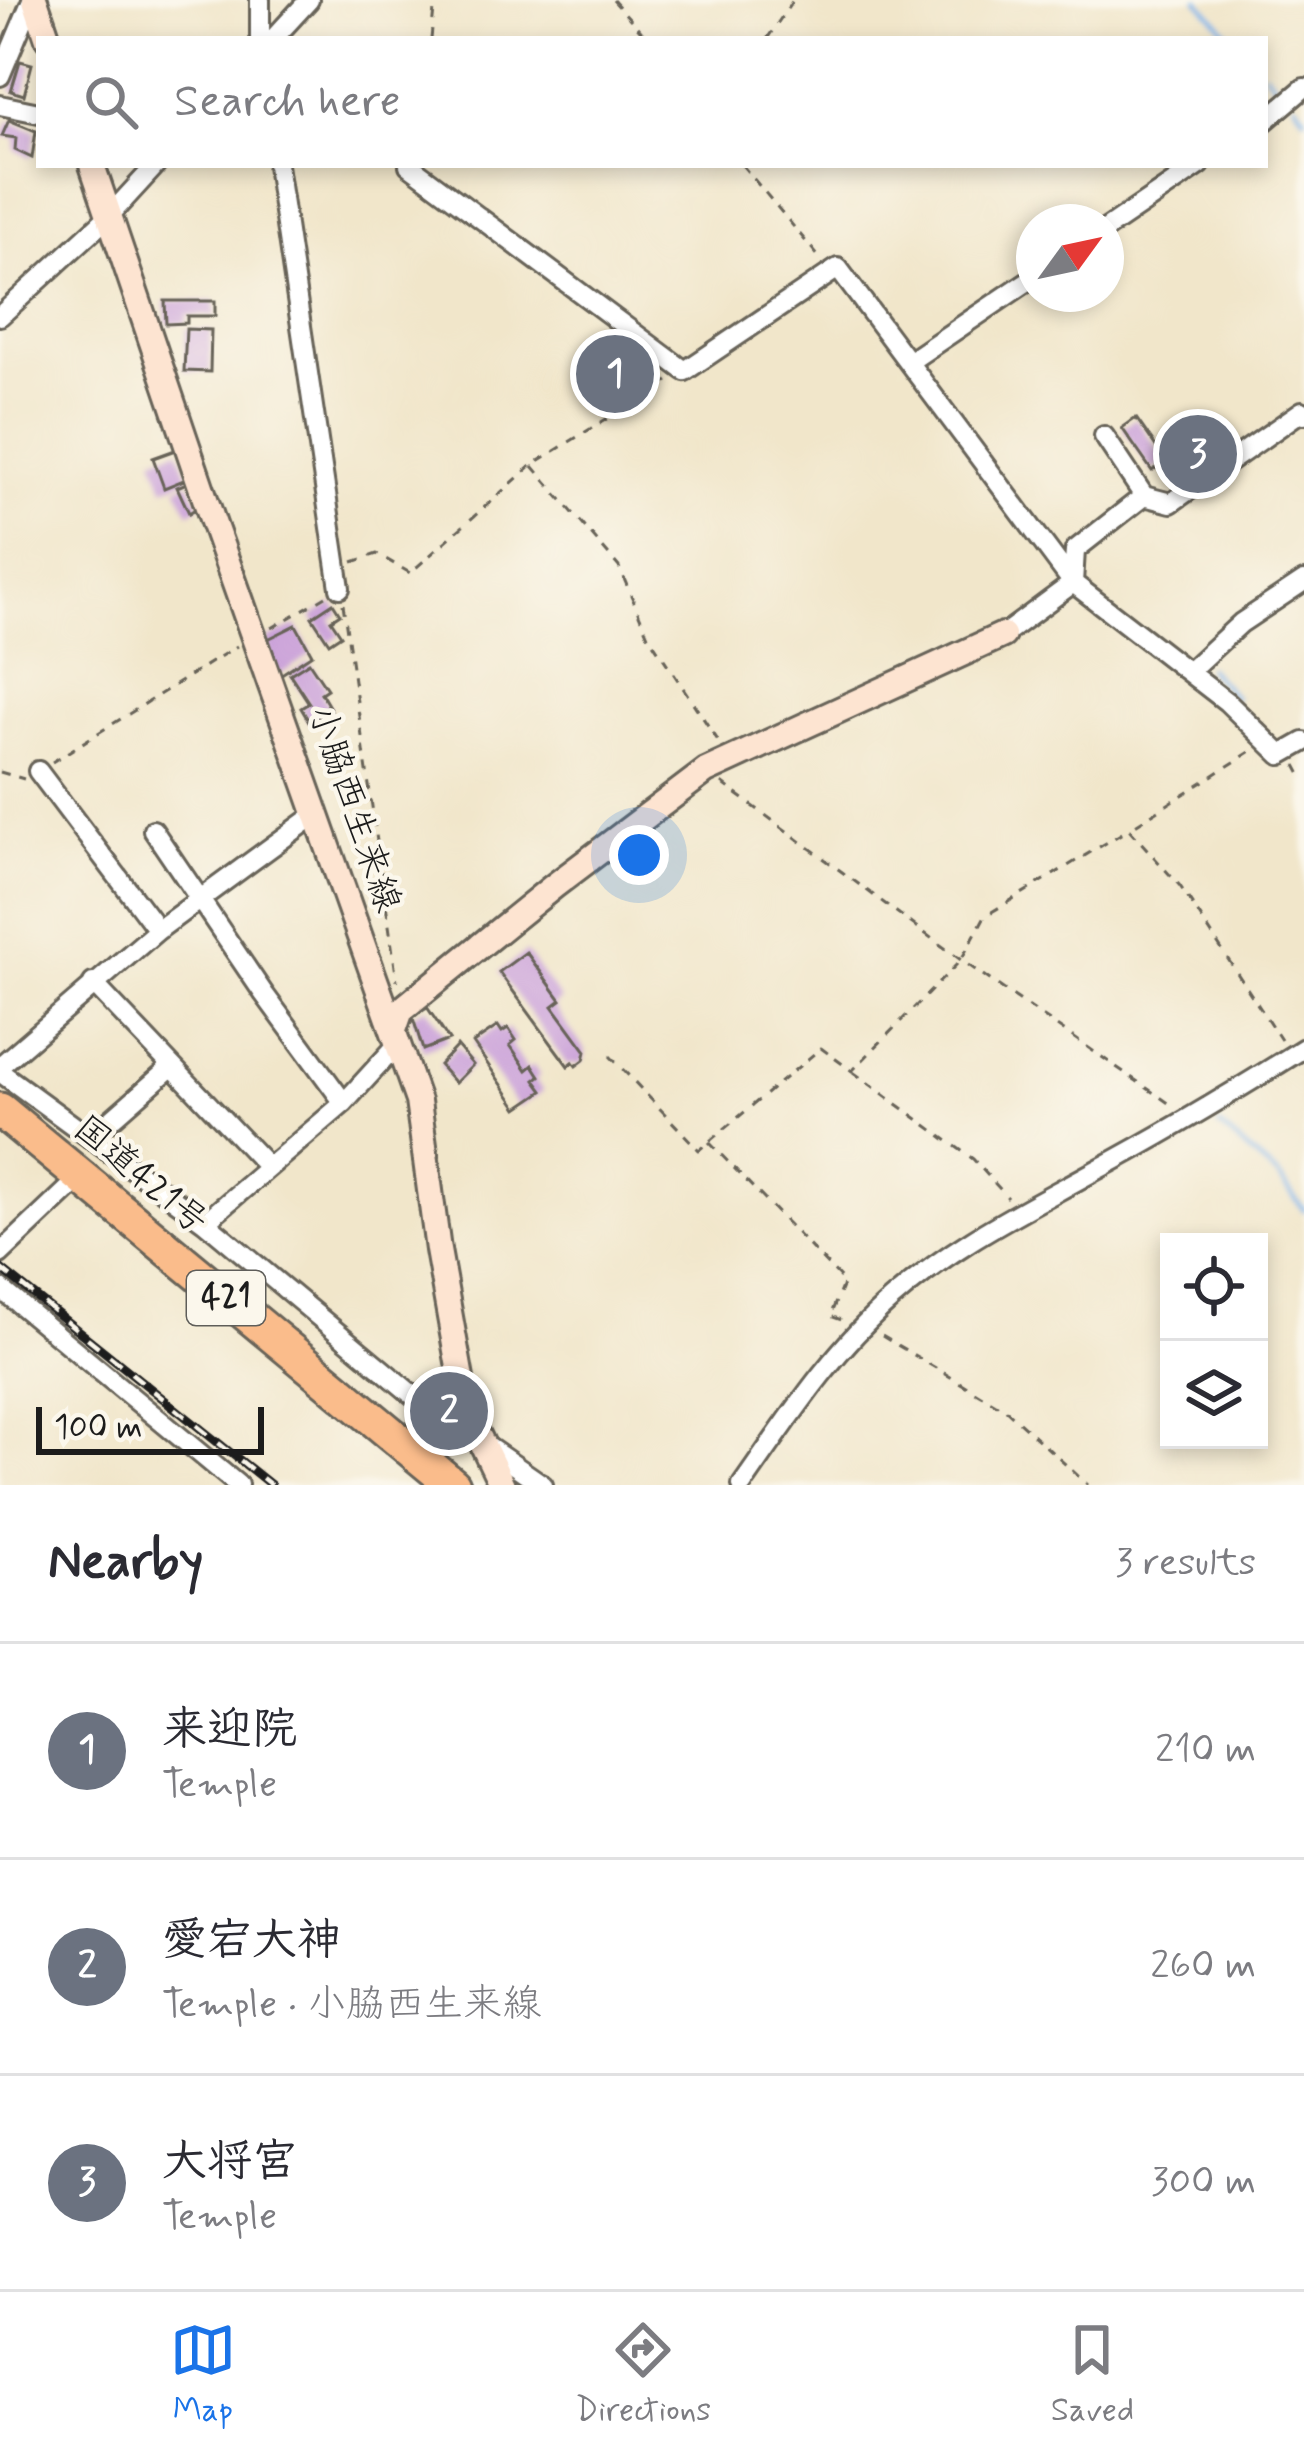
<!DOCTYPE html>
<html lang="en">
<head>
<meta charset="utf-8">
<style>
	:root { --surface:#fff; --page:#f7f7f7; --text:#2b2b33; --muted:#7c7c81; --line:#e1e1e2; --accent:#1a73e8 }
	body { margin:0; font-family:Mynerve,"Klee One",sans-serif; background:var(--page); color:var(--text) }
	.controls { position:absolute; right:36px; bottom:36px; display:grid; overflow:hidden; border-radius:0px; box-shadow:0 6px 18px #0003 }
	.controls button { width:108px; height:108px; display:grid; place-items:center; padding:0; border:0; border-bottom:3px solid var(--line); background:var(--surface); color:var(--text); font:60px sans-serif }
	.compass { position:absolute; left:1016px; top:204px; width:108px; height:108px; border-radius:50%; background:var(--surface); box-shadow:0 6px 18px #0003; rotate:57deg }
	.scale { position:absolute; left:36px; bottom:30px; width:228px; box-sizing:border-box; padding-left:12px; border:6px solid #1c1c1c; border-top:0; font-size:33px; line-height:42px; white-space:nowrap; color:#1c1c1c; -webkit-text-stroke:9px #fbf7ec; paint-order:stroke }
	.you { position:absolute; left:639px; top:855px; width:42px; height:42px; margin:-30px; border:9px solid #fff; border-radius:50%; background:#1a73e8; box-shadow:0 0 0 18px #1a73e833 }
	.badge { display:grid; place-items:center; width:78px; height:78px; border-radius:50%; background:var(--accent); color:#fff; font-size:39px; font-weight:700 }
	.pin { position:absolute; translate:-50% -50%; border:6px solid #fff; box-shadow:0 3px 12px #0006 }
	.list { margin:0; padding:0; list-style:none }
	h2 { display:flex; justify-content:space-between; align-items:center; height:156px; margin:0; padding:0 48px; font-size:51px }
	h2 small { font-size:39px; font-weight:400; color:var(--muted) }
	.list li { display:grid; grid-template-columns:78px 1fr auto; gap:36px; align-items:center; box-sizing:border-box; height:216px; padding:0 48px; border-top:3px solid var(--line) }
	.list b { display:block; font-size:45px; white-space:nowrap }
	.list p { margin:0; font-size:39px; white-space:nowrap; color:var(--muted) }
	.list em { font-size:39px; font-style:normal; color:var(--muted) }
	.icon { flex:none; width:66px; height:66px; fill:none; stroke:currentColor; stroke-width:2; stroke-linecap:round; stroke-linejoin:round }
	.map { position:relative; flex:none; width:1304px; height:1485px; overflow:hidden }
	.search { position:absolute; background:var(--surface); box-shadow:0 6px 18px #0003; left:36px; right:36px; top:36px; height:132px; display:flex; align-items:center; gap:30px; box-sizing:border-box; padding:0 42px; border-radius:0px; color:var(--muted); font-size:45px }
	.sheet { height:804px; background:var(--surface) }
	nav { display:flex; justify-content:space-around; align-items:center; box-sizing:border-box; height:168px; border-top:3px solid var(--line); background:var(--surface); font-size:33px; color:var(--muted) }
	nav a { display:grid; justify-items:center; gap:6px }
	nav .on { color:var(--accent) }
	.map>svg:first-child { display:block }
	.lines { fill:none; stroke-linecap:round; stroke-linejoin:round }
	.stream { stroke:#7bb3eb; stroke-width:4.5 }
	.building { fill:#cba2d9 }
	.street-casing { stroke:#676359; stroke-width:24 }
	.secondary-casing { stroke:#676359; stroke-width:30 }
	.highway-casing { stroke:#676359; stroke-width:39 }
	.path { stroke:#676359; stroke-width:3; stroke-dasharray:9 9; stroke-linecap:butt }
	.street { stroke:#fff; stroke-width:18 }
	.secondary { stroke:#fde4d1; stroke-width:24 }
	.highway { stroke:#fabc8b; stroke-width:33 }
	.rail-casing { stroke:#1c1c1c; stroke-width:9 }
	.rail { stroke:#fbf7ec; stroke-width:4.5; stroke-dasharray:14; stroke-linecap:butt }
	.labels { text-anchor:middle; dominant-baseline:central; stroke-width:9; stroke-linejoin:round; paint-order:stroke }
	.shield { fill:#fbf7ec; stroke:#5f5e5a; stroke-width:3 }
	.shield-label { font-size:33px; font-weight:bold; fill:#1c1c1c }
	.street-label { font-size:36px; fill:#1c1c1c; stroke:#fbf7ec }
</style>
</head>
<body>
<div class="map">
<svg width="1304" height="1485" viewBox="0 0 1304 1485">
	<rect width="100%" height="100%" fill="#fbf7ec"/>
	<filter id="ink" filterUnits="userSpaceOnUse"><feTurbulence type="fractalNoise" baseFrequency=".00833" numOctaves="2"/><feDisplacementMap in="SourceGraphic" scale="24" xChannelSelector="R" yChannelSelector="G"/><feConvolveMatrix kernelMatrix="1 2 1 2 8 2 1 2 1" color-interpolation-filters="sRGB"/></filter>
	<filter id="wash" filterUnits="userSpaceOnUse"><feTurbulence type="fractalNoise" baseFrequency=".004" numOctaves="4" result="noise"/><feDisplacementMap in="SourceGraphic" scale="48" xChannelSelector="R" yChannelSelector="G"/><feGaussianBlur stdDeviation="2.7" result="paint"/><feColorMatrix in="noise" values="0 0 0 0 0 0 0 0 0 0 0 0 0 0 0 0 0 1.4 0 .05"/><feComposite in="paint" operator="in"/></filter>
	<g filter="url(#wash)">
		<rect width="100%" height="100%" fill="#f1e6ca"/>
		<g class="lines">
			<!-- stream -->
			<path class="stream" d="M1198,0L1234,39
				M1265,73L1284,94
				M1295,103L1304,116
				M1208,668L1235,698
				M1219,1126L1278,1176L1304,1210"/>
		</g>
		<g id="blocks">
			<!-- building -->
			<path class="building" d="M20,61L32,64L24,95L11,91Z
				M9,120L36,131L32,158L15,150L16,138L2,136Z
				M165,301H215V316H187V323L166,324Z
				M186,329L211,330L210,372L184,371Z
				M1136,418L1166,461L1152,471L1122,428Z
				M1200,440L1212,456L1196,468L1185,452Z
				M178,449L189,478L164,488L153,458Z
				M189,482L200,506L189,513L177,487Z
				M333,603L340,614L331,620L341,635L329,643L312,617Z
				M296,625L312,654L277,677L266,640Z
				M309,662L327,689L321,693L331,710L310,723L301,708L309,703L290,674Z
				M526,952L561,1000L553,1006L586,1051L584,1060L576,1066L573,1062L568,1066L499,972Z
				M427,1007L449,1040L423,1050L412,1015Z
				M498,1026L502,1032L508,1028L516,1040L510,1045L527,1070L533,1065L540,1076L535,1080L543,1091L518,1108L473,1043Z
				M457,1046L473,1065L455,1083L439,1065Z"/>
		</g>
	</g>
	<g filter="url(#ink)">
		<use href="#blocks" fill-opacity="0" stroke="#676359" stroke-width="3"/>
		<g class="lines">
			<!-- street casing -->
			<g class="street-casing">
				<path id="street" d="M260,39V0
					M273,39L309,0
					M0,76L32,0
					M0,105L39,113
					M1265,121L1304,88
					M277,165L340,588
					M409,165L685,371L838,268L1073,583L1227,702L1281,755L1304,742
					M1106,229L1200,165
					M0,316L110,215L156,165
					M910,361L1034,277
					M1104,436L1144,496
					M1003,635L1073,583L1075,550L1144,496L1171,503L1302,411L1304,414
					M1189,671L1241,623L1304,581
					M38,771L158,930
					M153,830L264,994L344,1103
					M93,983L268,1167
					M0,1066L158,930L315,815
					M0,1072L205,1222L451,1427L478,1440L543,1485
					M90,1138L170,1068
					M205,1222L344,1103L397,1045
					M0,1254L80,1178
					M0,1288L238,1485
					M742,1485C787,1421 831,1352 891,1300C956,1243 1017,1214 1091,1173C1164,1134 1234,1092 1304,1048"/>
			</g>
			<!-- secondary casing -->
			<g class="secondary-casing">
				<path id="secondary" d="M35,0L48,39
					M92,165L212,519L418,1101L438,1250L467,1412L502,1485
					M394,1030L401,1010L554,886L706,771L1003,635"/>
			</g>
			<!-- highway casing -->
			<g class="highway-casing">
				<path id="highway" d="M0,1110L453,1485"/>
			</g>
			<!-- path -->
			<path class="path" d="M613,0L648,39
				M431,39L435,0
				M767,39L793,0
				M742,165L819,257
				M533,466L619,567L648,635L721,745
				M353,562L377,554L410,573L532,465L668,381
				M343,604L397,981
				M272,628L326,596
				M1250,752L1129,829L1180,886L1281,1040
				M52,762L237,646
				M1296,765L1304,780
				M0,772L24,779
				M722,783L961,960L1173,1106
				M610,1056L699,1150L821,1048L852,1071L961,960L985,916L1129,829
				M853,1072L973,1159L1008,1198
				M709,1142L844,1282L830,1316L845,1321
				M882,1336L1006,1410L1088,1485"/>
			<!-- street -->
			<use href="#street" class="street"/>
			<!-- secondary -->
			<use href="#secondary" class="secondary"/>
			<!-- highway -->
			<use href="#highway" class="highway"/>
			<!-- rail casing -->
			<g class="rail-casing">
				<path id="rail" d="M0,1268L271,1485"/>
			</g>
			<!-- rail -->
			<use href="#rail" class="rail"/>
		</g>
	</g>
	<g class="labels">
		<!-- shield labels -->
		<rect class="shield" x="187" y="1271" width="78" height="54" rx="9"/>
		<g class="shield-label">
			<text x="226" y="1298">421</text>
		</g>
		<!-- street labels -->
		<g class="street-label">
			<text transform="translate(353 809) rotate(71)">小脇西生来線</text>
			<text transform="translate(140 1176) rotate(40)">国道421号</text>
		</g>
	</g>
</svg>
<div class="controls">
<button><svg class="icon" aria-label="locate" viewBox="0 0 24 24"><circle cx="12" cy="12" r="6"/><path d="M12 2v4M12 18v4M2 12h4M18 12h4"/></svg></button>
<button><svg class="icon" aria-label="layers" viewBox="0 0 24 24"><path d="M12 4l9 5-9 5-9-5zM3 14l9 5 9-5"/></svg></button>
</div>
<svg class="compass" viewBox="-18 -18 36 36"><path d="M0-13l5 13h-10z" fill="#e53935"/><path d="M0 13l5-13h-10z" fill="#7c7c81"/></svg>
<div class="scale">100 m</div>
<div class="you"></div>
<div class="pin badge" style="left:615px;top:374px;background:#6b7280">1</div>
<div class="pin badge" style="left:449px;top:1411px;background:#6b7280">2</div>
<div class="pin badge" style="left:1198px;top:454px;background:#6b7280">3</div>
<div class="search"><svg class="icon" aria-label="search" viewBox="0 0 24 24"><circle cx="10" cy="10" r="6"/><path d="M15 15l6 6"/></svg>Search here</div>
</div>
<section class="sheet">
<h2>Nearby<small>3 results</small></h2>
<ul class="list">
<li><span class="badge" style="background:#6b7280">1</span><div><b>来迎院</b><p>Temple</p></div><em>210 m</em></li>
<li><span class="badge" style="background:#6b7280">2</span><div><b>愛宕大神</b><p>Temple · 小脇西生来線</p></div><em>260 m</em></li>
<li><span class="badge" style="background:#6b7280">3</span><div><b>大将宮</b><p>Temple</p></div><em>300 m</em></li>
</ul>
</section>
<nav>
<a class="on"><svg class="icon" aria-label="map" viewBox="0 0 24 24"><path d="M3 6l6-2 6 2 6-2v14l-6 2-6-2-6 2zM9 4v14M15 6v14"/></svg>Map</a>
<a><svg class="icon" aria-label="directions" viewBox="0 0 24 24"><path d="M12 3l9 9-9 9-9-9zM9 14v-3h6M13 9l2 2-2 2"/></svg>Directions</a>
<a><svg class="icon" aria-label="saved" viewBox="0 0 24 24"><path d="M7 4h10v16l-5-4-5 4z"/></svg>Saved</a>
</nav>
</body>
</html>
